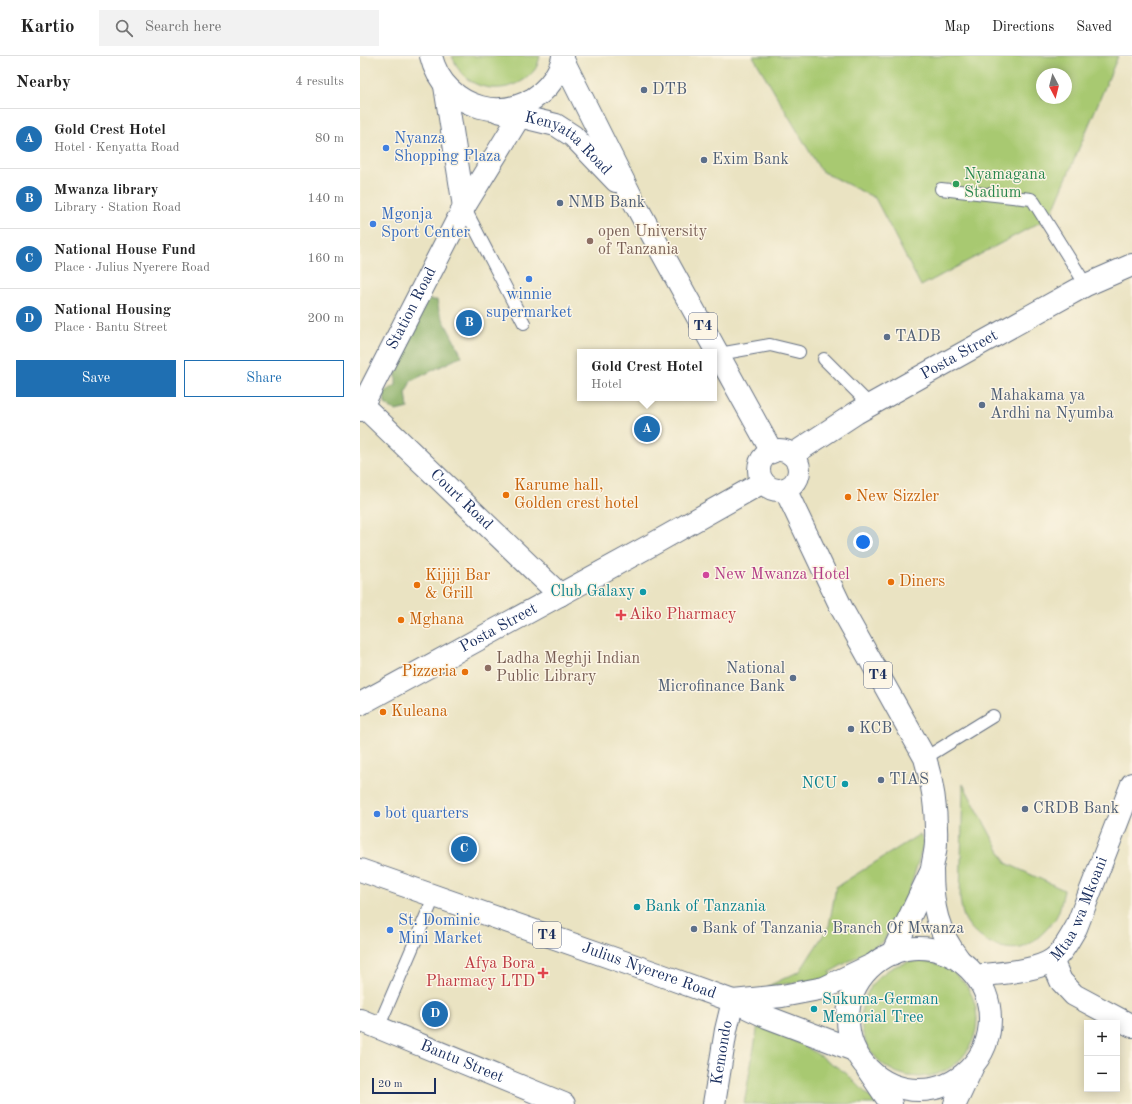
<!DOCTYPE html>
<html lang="en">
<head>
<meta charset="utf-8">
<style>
	:root { --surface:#fff; --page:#f2f2f2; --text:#222; --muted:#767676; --line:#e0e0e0; --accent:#1f6fb2 }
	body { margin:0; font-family:"Old Standard TT",serif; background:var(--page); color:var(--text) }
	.controls { position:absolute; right:12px; bottom:12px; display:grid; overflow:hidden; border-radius:0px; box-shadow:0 2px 10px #0003 }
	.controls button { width:36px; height:36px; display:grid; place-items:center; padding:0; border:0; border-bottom:1px solid var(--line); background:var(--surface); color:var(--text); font:20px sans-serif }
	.compass { position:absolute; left:676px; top:12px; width:36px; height:36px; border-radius:50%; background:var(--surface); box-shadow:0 2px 10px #0003; rotate:173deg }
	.scale { position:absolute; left:12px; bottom:10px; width:64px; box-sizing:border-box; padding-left:4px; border:2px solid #1b2f5e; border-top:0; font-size:11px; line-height:14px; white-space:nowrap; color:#1b2f5e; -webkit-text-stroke:3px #fcf5e5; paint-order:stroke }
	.you { position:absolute; left:503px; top:486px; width:14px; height:14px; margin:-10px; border:3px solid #fff; border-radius:50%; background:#1a73e8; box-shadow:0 0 0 6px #1a73e833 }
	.badge { display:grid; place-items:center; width:26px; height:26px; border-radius:50%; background:var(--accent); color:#fff; font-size:13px; font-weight:700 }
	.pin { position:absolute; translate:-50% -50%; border:2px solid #fff; box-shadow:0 1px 4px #0006 }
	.popup { position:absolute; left:217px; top:293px; width:140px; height:52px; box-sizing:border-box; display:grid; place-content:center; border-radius:0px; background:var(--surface); filter:drop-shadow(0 1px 3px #0005); font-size:13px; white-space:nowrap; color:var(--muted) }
	.popup b { font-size:15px; color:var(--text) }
	.popup::after { content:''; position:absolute; left:50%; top:100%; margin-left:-8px; border:8px solid transparent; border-top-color:var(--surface) }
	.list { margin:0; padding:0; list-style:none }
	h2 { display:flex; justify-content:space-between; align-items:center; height:52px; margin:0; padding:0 16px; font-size:17px }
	h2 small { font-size:13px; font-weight:400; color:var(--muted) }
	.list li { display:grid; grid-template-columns:26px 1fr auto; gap:12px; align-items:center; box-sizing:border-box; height:60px; padding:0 16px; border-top:1px solid var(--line) }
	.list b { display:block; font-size:15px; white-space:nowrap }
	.list p { margin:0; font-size:13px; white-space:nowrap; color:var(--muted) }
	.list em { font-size:13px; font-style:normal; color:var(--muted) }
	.actions { display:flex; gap:8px; padding:12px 16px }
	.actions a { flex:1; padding:9px 0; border:1px solid var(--accent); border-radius:0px; text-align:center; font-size:14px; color:var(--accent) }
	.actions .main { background:var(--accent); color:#fff }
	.icon { flex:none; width:22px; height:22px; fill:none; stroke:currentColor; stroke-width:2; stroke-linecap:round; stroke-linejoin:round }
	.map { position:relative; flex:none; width:772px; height:1048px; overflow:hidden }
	header { display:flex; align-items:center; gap:24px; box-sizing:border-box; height:56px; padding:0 20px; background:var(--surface); border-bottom:1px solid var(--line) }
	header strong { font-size:19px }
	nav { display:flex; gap:22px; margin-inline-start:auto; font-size:14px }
	.search { width:280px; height:36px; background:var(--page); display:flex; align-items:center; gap:10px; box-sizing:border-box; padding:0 14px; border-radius:0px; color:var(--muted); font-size:15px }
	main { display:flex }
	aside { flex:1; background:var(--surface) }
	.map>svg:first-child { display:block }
	.green { fill:#a8c971; stroke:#627c68; fill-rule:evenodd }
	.forest { fill:#86ad63; stroke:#506e60 }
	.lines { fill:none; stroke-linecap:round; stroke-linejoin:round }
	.service-casing { stroke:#636e81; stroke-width:14 }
	.minor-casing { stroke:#636e81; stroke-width:24 }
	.secondary-casing { stroke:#636e81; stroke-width:24 }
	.primary-casing { stroke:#636e81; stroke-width:24 }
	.trunk-casing { stroke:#636e81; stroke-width:24 }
	.service { stroke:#fff; stroke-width:12 }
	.minor { stroke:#fff; stroke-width:22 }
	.secondary { stroke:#fff; stroke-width:22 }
	.primary { stroke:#fff; stroke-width:22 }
	.trunk { stroke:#fff; stroke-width:22 }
	.service-dot { fill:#5c6f8a; stroke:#fcf5e5; stroke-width:1.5 }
	.shop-dot { fill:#3f7fe0; stroke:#fcf5e5; stroke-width:1.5 }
	.leisure-dot { fill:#2e9e5b; stroke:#fcf5e5; stroke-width:1.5 }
	.education-dot { fill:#8d6e63; stroke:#fcf5e5; stroke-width:1.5 }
	.food-dot { fill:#e8710a; stroke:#fcf5e5; stroke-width:1.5 }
	.hotel-dot { fill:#d1479c; stroke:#fcf5e5; stroke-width:1.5 }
	.culture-dot { fill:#0f9aa8; stroke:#fcf5e5; stroke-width:1.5 }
	.health-dot { fill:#e0444e; stroke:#fcf5e5; stroke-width:1.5 }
	.labels { text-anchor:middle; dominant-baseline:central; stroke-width:3; stroke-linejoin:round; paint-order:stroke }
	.shield { fill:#fcf5e5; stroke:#5e6a86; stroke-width:1 }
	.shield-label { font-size:15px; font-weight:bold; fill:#1b2f5e }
	.service-label { font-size:16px; fill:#4e5e75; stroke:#fcf5e5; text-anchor:start }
	.shop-label { font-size:16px; fill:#366cbe; stroke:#fcf5e5; text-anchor:start }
	.street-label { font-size:16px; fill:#1b2f5e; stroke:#fcf5e5 }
	.leisure-label { font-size:16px; fill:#27864d; stroke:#fcf5e5; text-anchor:start }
	.education-label { font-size:16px; fill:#785e54; stroke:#fcf5e5; text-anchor:start }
	.food-label { font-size:16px; fill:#c56008; stroke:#fcf5e5; text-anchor:start }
	.hotel-label { font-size:16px; fill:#b23c85; stroke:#fcf5e5; text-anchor:start }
	.culture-label { font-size:16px; fill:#0d838f; stroke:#fcf5e5; text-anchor:end }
	.health-label { font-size:16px; fill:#be3a42; stroke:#fcf5e5; text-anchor:start }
</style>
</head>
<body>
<header>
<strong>Kartio</strong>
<div class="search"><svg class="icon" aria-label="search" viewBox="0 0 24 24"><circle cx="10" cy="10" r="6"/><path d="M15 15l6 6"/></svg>Search here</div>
<nav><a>Map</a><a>Directions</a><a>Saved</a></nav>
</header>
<main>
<aside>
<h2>Nearby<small>4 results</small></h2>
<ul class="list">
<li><span class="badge">A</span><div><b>Gold Crest Hotel</b><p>Hotel · Kenyatta Road</p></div><em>80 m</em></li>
<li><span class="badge">B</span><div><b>Mwanza library</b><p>Library · Station Road</p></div><em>140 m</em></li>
<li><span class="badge">C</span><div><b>National House Fund</b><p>Place · Julius Nyerere Road</p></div><em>160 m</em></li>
<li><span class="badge">D</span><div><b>National Housing</b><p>Place · Bantu Street</p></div><em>200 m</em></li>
</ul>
<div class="actions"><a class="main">Save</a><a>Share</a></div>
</aside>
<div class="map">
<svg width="772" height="1048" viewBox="0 0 772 1048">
	<rect width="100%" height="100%" fill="#fcf5e5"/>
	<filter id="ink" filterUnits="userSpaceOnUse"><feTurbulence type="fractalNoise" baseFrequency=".025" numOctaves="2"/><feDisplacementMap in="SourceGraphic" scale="8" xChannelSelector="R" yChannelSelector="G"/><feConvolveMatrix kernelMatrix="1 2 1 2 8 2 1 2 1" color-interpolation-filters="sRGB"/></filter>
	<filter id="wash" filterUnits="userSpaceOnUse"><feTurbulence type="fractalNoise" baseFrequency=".012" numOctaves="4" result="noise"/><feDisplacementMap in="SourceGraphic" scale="16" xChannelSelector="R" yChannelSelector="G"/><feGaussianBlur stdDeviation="0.9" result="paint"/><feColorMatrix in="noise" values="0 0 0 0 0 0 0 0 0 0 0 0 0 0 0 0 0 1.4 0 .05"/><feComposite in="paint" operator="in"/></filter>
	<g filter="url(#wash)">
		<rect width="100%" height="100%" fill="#eae3c2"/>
		<!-- green -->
		<path class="green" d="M92,0H180C179,4 178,8 176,12C160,36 122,39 103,19C98,14 95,6 92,0Z
			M393,0H758L690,161L561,230L515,142L461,115ZM682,18H706V42H682Z
			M603,728L646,807L704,834C702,843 700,856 695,863C689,872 670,891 660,892C639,896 613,881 604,861C602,856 601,849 600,843Z
			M560,778L564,786L549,836L524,885L470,916L473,922L408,930L440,915L469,870L476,831Z
			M501 963a58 58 0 1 1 116 0a58 58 0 1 1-116 0Z
			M398,969L445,990L486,1017L517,1048H384Z"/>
		<!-- forest -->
		<path class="forest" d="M68,244H77L79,255L102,300L51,325L46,336L48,352L36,355L25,348L24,336L36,329V310L33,295Z"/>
	</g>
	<g filter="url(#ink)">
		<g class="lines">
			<!-- service casing -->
			<g class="service-casing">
				<path id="service" d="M581,133L671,143L674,146L726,229
					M104,151L164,267
					M359,298L410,289L439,296
					M464,303L510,349
					M565,702L633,660
					M18,972L75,839"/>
			</g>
			<!-- minor casing -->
			<g class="minor-casing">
				<g id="minor">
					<path id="s1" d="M0,347L200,539"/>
					<path d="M692,904L701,925L714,939L772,970"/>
					<path id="s2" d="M616,920C637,917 674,916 692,904C703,897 709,883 716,872L772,728"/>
					<path id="s3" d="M0,964L204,1048"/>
					<path id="s4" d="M354,1048L366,974L373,945"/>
				</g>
			</g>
			<!-- secondary casing -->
			<g class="secondary-casing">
				<g id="secondary">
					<path d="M85,30L104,151"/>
					<path id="s5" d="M0,354L104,151L169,45"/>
					<path id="s6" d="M432,399L496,357L562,320L726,229L772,209"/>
					<path id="s7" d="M0,648L293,488L403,426"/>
				</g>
			</g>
			<!-- primary casing -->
			<g class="primary-casing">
				<path id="primary" d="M508,1014L531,1048
					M595,1048L612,1012"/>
			</g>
			<!-- trunk casing -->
			<g class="trunk-casing">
				<g id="trunk">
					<path d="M71,0C84,54 151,72 188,30C195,22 202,10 203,0"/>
					<path d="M203,4L273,144L412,396"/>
					<path id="s8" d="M138,55L196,69L213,80L256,125"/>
					<circle cx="419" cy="414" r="20"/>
					<path d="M425,433L483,555L565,702C573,728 577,758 576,786C576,795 573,804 572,813C572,851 577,875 600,905"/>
					<path id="s9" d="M0,814L298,918L373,945L407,961L494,994"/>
					<circle cx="559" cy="963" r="71"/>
					<path d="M532,898L571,816"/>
					<path d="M373,945L422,940L464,932L510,910"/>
				</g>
			</g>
			<!-- service -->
			<use href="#service" class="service"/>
			<!-- minor -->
			<use href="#minor" class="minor"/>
			<!-- secondary -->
			<use href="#secondary" class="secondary"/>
			<!-- primary -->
			<use href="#primary" class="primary"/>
			<!-- trunk -->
			<use href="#trunk" class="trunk"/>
		</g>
	</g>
	<!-- markers -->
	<g class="service-dot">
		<circle cx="284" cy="34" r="4"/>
		<circle cx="344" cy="104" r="4"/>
		<circle cx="200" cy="147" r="4"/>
		<circle cx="527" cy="281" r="4"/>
		<circle cx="622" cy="349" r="4"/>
		<circle cx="433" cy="622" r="4"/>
		<circle cx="491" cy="673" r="4"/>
		<circle cx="521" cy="724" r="4"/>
		<circle cx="665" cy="753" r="4"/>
		<circle cx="334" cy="873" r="4"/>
	</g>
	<g class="shop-dot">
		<circle cx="26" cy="92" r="4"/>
		<circle cx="13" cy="168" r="4"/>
		<circle cx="169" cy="223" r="4"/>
		<circle cx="17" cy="758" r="4"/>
		<circle cx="30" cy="874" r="4"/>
	</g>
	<circle class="leisure-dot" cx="596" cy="128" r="4"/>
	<g class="education-dot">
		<circle cx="230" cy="185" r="4"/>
		<circle cx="128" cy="612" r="4"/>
	</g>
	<g class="food-dot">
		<circle cx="146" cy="439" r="4"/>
		<circle cx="488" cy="441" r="4"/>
		<circle cx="531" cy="526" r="4"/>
		<circle cx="57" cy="529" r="4"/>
		<circle cx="41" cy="564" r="4"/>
		<circle cx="105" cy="616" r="4"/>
		<circle cx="23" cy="656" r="4"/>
	</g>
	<circle class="hotel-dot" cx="346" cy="519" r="4"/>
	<g class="culture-dot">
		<circle cx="283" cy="536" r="4"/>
		<circle cx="485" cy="728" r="4"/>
		<circle cx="277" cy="851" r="4"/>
		<circle cx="454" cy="953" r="4"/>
	</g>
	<g class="health-dot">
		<path d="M259 553h4v4h4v4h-4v4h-4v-4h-4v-4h4z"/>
		<path d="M181 911h4v4h4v4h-4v4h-4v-4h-4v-4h4z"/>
	</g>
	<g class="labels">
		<!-- shield labels -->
		<g class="shield">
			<rect x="329" y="257" width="28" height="26" rx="3"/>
			<rect x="504" y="606" width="28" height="26" rx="3"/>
			<rect x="173" y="866" width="28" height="26" rx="3"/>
		</g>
		<g class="shield-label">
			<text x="343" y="270">T4</text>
			<text x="518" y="619">T4</text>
			<text x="187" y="879">T4</text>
		</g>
		<!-- service labels -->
		<g class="service-label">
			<text x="292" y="34">DTB</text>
			<text x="352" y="104">Exim Bank</text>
			<text x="208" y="147">NMB Bank</text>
			<text x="535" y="281">TADB</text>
			<text x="630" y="340">Mahakama ya<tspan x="630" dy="18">Ardhi na Nyumba</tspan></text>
			<text x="425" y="613" text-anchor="end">National<tspan x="425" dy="18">Microfinance Bank</tspan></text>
			<text x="499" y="673">KCB</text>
			<text x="529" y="724">TIAS</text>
			<text x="673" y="753">CRDB Bank</text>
			<text x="342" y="873">Bank of Tanzania, Branch Of Mwanza</text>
		</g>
		<!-- shop labels -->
		<g class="shop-label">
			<text x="34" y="83">Nyanza<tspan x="34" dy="18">Shopping Plaza</tspan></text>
			<text x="21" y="159">Mgonja<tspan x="21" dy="18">Sport Center</tspan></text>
			<text x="169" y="239" text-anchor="middle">winnie<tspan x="169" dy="18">supermarket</tspan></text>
			<text x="25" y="758">bot quarters</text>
			<text x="38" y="865">St. Dominic<tspan x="38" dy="18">Mini Market</tspan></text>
		</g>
		<!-- street labels -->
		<g class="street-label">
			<text stroke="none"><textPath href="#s8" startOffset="79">Kenyatta Road</textPath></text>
			<text stroke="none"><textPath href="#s5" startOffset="114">Station Road</textPath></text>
			<text stroke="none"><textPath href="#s6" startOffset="195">Posta Street</textPath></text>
			<text stroke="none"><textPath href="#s1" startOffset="140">Court Road</textPath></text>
			<text stroke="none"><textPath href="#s7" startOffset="158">Posta Street</textPath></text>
			<text stroke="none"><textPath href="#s2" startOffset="137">Mtaa wa Mkoani</textPath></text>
			<text stroke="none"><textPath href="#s9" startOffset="306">Julius Nyerere Road</textPath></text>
			<text stroke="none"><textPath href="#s4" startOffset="52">Kemondo</textPath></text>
			<text stroke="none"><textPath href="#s3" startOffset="110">Bantu Street</textPath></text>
		</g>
		<!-- leisure labels -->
		<g class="leisure-label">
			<text x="604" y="119">Nyamagana<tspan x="604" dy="18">Stadium</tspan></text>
		</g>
		<!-- education labels -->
		<g class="education-label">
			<text x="238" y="176">open University<tspan x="238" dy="18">of Tanzania</tspan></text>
			<text x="136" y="603">Ladha Meghji Indian<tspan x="136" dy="18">Public Library</tspan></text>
		</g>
		<!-- food labels -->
		<g class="food-label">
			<text x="154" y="430">Karume hall,<tspan x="154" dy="18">Golden crest hotel</tspan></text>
			<text x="496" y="441">New Sizzler</text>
			<text x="65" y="520">Kijiji Bar<tspan x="65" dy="18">&amp; Grill</tspan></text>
			<text x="539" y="526">Diners</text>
			<text x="49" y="564">Mghana</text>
			<text x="97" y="616" text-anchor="end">Pizzeria</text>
			<text x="31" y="656">Kuleana</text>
		</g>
		<!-- hotel labels -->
		<g class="hotel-label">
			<text x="354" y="519">New Mwanza Hotel</text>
		</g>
		<!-- culture labels -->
		<g class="culture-label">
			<text x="275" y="536">Club Galaxy</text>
			<text x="477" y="728">NCU</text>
			<text x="285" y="851" text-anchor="start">Bank of Tanzania</text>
			<text x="462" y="944" text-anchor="start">Sukuma-German<tspan x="462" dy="18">Memorial Tree</tspan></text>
		</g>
		<!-- health labels -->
		<g class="health-label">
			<text x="269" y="559">Aiko Pharmacy</text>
			<text x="175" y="908" text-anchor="end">Afya Bora<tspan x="175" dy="18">Pharmacy LTD</tspan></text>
		</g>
	</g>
</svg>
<div class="controls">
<button>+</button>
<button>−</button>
</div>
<svg class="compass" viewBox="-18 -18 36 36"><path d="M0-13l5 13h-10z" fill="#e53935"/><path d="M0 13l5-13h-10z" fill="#767676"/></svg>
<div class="scale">20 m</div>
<div class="you"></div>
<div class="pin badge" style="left:287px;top:373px">A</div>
<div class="popup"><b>Gold Crest Hotel</b>Hotel</div>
<div class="pin badge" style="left:109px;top:267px">B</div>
<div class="pin badge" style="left:104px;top:793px">C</div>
<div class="pin badge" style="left:75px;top:958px">D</div>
</div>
</main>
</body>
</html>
